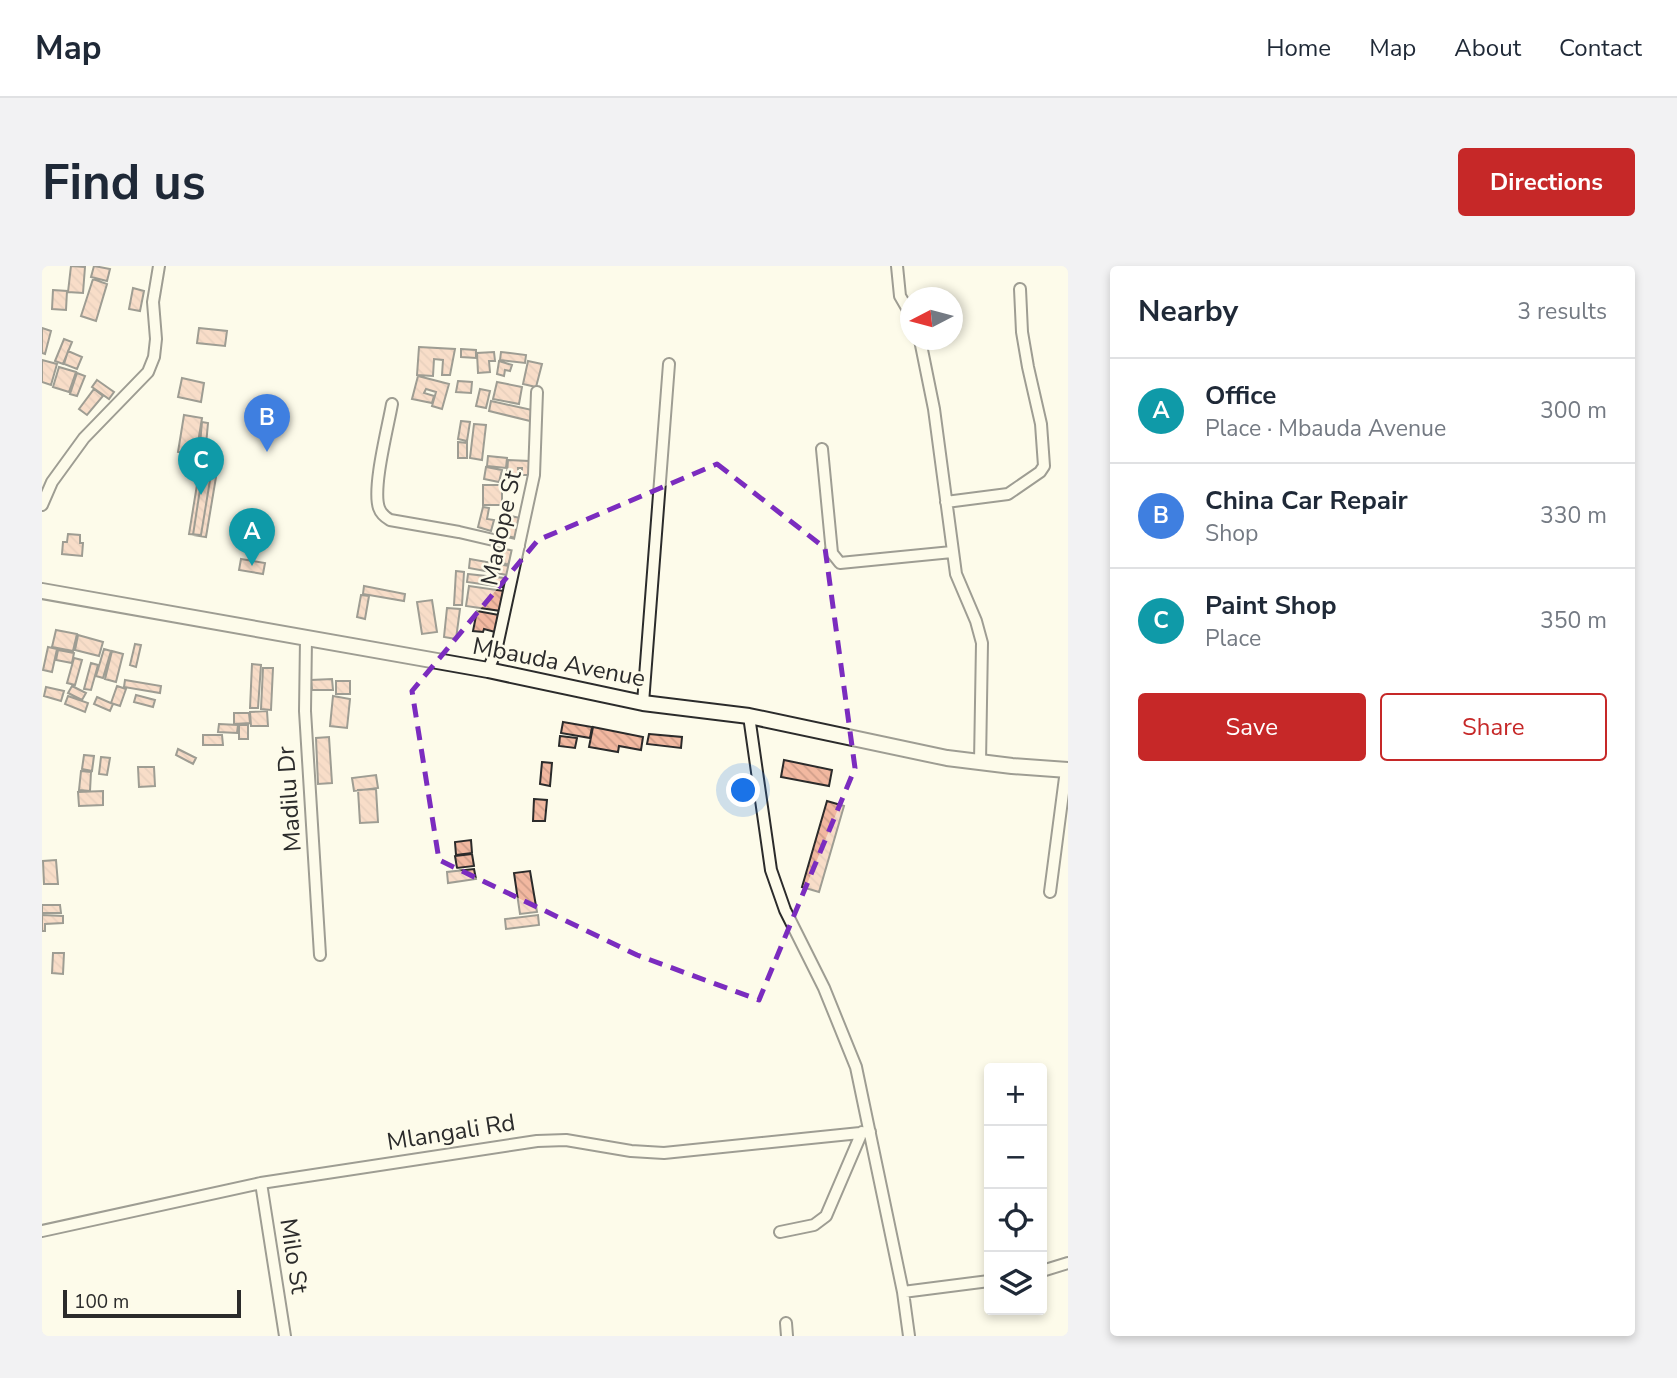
<!DOCTYPE html>
<html lang="en">
<head>
<meta charset="utf-8">
<style>
	:root { --surface:#fff; --page:#f2f2f3; --text:#1f2937; --muted:#747a83; --line:#e0e1e3; --accent:#c62828 }
	body { margin:0; font-family:"Nunito Sans",sans-serif; background:var(--page); color:var(--text) }
	.controls { position:absolute; right:21px; bottom:21px; display:grid; overflow:hidden; border-radius:7px; box-shadow:0 4px 10px #0003 }
	.controls button { width:63px; height:63px; display:grid; place-items:center; padding:0; border:0; border-bottom:2px solid var(--line); background:var(--surface); color:var(--text); font:35px sans-serif }
	.compass { position:absolute; left:858px; top:21px; width:63px; height:63px; border-radius:50%; background:var(--surface); box-shadow:0 4px 10px #0003; rotate:264deg }
	.scale { position:absolute; left:21px; bottom:18px; width:178px; box-sizing:border-box; padding-left:7px; border:4px solid #2b2b2b; border-top:0; font-size:19px; line-height:24px; white-space:nowrap; color:#2b2b2b; -webkit-text-stroke:5px #fdfbea; paint-order:stroke }
	.you { position:absolute; left:702px; top:525px; width:24px; height:24px; margin:-18px; border:5px solid #fff; border-radius:50%; background:#1a73e8; box-shadow:0 0 0 10px #1a73e833 }
	.badge { display:grid; place-items:center; width:46px; height:46px; border-radius:50%; background:var(--accent); color:#fff; font-size:23px; font-weight:700 }
	.pin { position:absolute; translate:-50% -58px; filter:drop-shadow(0 2px 4px #0008) }
	.pin::after { content:''; position:absolute; top:37px; width:24px; height:21px; background:inherit; clip-path:polygon(0 0,100% 0,50% 100%) }
	.list { margin:0; padding:0; list-style:none }
	h2 { display:flex; justify-content:space-between; align-items:center; height:91px; margin:0; padding:0 28px; font-size:30px }
	h2 small { font-size:23px; font-weight:400; color:var(--muted) }
	.list li { display:grid; grid-template-columns:46px 1fr auto; gap:21px; align-items:center; box-sizing:border-box; height:105px; padding:0 28px; border-top:2px solid var(--line) }
	.list b { display:block; font-size:26px; white-space:nowrap }
	.list p { margin:0; font-size:23px; white-space:nowrap; color:var(--muted) }
	.list em { font-size:23px; font-style:normal; color:var(--muted) }
	.actions { display:flex; gap:14px; padding:21px 28px }
	.actions a { flex:1; padding:16px 0; border:2px solid var(--accent); border-radius:7px; text-align:center; font-size:24px; color:var(--accent) }
	.actions .main { background:var(--accent); color:#fff }
	.icon { flex:none; width:38px; height:38px; fill:none; stroke:currentColor; stroke-width:2; stroke-linecap:round; stroke-linejoin:round }
	.map { position:relative; flex:none; width:1026px; height:1070px; overflow:hidden; border-radius:7px }
	header { display:flex; align-items:center; gap:42px; box-sizing:border-box; height:98px; padding:0 35px; background:var(--surface); border-bottom:2px solid var(--line) }
	header strong { font-size:33px }
	nav { display:flex; gap:38px; margin-inline-start:auto; font-size:24px }
	.intro { display:flex; align-items:center; justify-content:space-between; box-sizing:border-box; height:168px; padding:0 42px }
	h1 { margin:0; font-size:49px }
	.button { padding:18px 32px; border-radius:7px; background:var(--accent); color:#fff; font-size:24px; font-weight:700 }
	main { display:flex; gap:42px; padding:0 42px }
	aside { flex:1; background:var(--surface); border-radius:7px; box-shadow:0 4px 10px #0003 }
	.map>svg:first-child { display:block }
	.building { fill:url(#building-back-hatch); stroke:#2b2b2b; stroke-width:2 }
	.lines { fill:none; stroke-linecap:round; stroke-linejoin:round }
	.minor-casing { stroke:#2b2b2b; stroke-width:14 }
	.tertiary-casing { stroke:#2b2b2b; stroke-width:18 }
	.minor { stroke:#fdfbea; stroke-width:10 }
	.tertiary { stroke:#fdfbea; stroke-width:14 }
	.marked { fill:none; stroke:#7b2cbf; stroke-width:5; stroke-dasharray:14 9; stroke-linejoin:round }
	.labels { text-anchor:middle; dominant-baseline:central; stroke-width:5; stroke-linejoin:round; paint-order:stroke }
	.street-label { font-size:24px; fill:#2b2b2b; stroke:#fdfbea }
</style>
</head>
<body>
<header>
<strong>Map</strong>
<nav><a>Home</a><a>Map</a><a>About</a><a>Contact</a></nav>
</header>
<div class="intro"><h1>Find us</h1><a class="button">Directions</a></div>
<main>
<div class="map">
<svg width="1026" height="1070" viewBox="0 0 1026 1070">
	<defs>
		<pattern id="building-back-hatch" width="6" height="6" patternUnits="userSpaceOnUse" patternTransform="scale(1.75)"><rect width="6" height="6" fill="#f2b8a0"/><path d="M-1 5l2 2M0 0l6 6M5-1l2 2" fill="none" stroke="#d09e8a"/></pattern>
	</defs>
	<rect width="100%" height="100%" fill="#fdfbea"/>
	<!-- building -->
	<path class="building" d="M29,0L43,1L41,27L26,26Z
		M52,0L68,3L65,15L49,11Z
		M51,13L65,18L54,55L39,50Z
		M91,22L102,25L98,45L87,43Z
		M11,24L25,25L24,44L10,43Z
		M0,62L9,65L3,88L0,87Z
		M157,62L185,65L183,80L155,77Z
		M22,73L30,76L21,98L13,95Z
		M377,81L413,83L408,109H400L401,94L392,93L391,110L375,109Z
		M419,83L434,84V92L419,91Z
		M26,85L40,91L35,103L22,98Z
		M452,86L453,95H447L448,106L436,107L435,87Z
		M459,86L484,89L483,97L458,94Z
		M0,94L15,98L9,119L0,116Z
		M457,95L470,99L468,105L463,104L462,110L455,108Z
		M486,95L500,98L494,121L481,118Z
		M17,101L34,106L27,126L11,121Z
		M35,107L43,110L35,130L28,128Z
		M376,110L407,118L400,143L390,140L394,126L384,123L382,127L392,130L390,137L370,133Z
		M140,112L162,117L159,136L136,131Z
		M55,114L72,126L67,133L50,121Z
		M416,115L430,116L429,127L414,126Z
		M455,116L480,121L477,138L451,133Z
		M52,123L61,130L45,149L37,143Z
		M438,123L448,125L444,142L434,140Z
		M449,135L490,144L488,155L447,145Z
		M142,149L160,152L154,189L136,186Z
		M419,155L428,156L425,175L416,173Z
		M160,156L166,157L163,190L157,189Z
		M432,158L444,159L440,194L428,192Z
		M416,176L425,177V192H416Z
		M160,188L172,190L159,269L147,268Z
		M446,190L465,192L464,202L445,200Z
		M163,191L177,193L164,271L151,269Z
		M466,194L487,195V209H480V202H476V209L465,208Z
		M444,201L460,204L457,216L442,213Z
		M441,219H460V239H441Z
		M441,241L447,242L445,253L452,254L449,265L436,261Z
		M469,250L478,252L474,272L465,270Z
		M26,268L38,269V277H41L40,290L20,288L21,276H25Z
		M462,282L471,285L466,299L457,295Z
		M199,293L223,297L221,308L197,304Z
		M428,293L467,300L465,309L427,302Z
		M414,305L422,306L420,339H412Z
		M426,308L462,312L461,321L425,316Z
		M322,320L363,328L362,335L321,328Z
		M427,320L462,325L459,345L424,340Z
		M319,329L327,330L323,353L315,351Z
		M390,334L395,366L380,368L375,336Z
		M405,342L418,343L414,373L402,371Z
		M435,345L457,349L453,366L442,363L441,366L431,365Z
		M14,364L35,368L31,385L10,381Z
		M36,369L61,376L57,390L33,384Z
		M93,378L99,379L94,401L88,399Z
		M6,381L15,383L10,406L1,404Z
		M62,383L69,385L61,412L54,410Z
		M16,384L32,387L30,397L14,394Z
		M70,385L81,388L74,416L63,413Z
		M32,392L40,394L33,419L25,417Z
		M49,397L56,399L49,424L42,423Z
		M210,398L219,399L216,442H208Z
		M221,402H231L229,444L219,443Z
		M290,413L291,424H270L269,414Z
		M83,414L119,420L118,427L82,421Z
		M294,415H308V428H294Z
		M30,420L44,427L40,434L26,427Z
		M75,420L84,423L78,440L69,437Z
		M4,421L22,425L19,435L2,430Z
		M94,429L113,434L111,441L92,436Z
		M26,430L46,437L43,446L23,438Z
		M291,430L308,433L305,462L288,460Z
		M55,431L71,438L68,445L52,438Z
		M225,445L226,460H209L208,446Z
		M192,447H207L208,457L192,458Z
		M521,456L550,461L548,472L519,467Z
		M177,458L196,459L195,467L176,466Z
		M197,459H206V473H197Z
		M551,461L601,471L599,484L577,480L576,486L547,481Z
		M607,468L640,471L639,482L605,478Z
		M161,469H180L181,479H161Z
		M518,470L535,472L533,482L517,480Z
		M287,471L290,517L276,518L274,472Z
		M136,483L154,492L151,498L134,489Z
		M42,489L52,490L50,505L40,503Z
		M59,491L68,492L65,509L57,508Z
		M742,494L790,504L787,520L739,511Z
		M500,496L510,497L508,520L498,518Z
		M96,501H112L113,520L97,521Z
		M39,505L49,506L48,525L37,524Z
		M334,509L336,522L312,525L310,512Z
		M334,523L336,556L318,557L316,524Z
		M61,525V539L37,540L36,526Z
		M492,533L505,534L503,555H491Z
		M785,535L802,540L777,626L760,621Z
		M429,574L430,587L414,589L413,576Z
		M430,588L432,600L415,602L413,590Z
		M14,594L16,618H2L1,595Z
		M432,603L434,613L406,617L405,606Z
		M488,605L495,646L478,648L472,607Z
		M0,639H18L19,647H0Z
		M0,649L21,650V657L3,658V665H0Z
		M496,649L497,659L464,663L463,653Z
		M11,687H22L21,708L10,707Z"/>
	<g class="lines">
		<!-- minor casing -->
		<g class="minor-casing">
			<path id="minor" d="M855,0L858,30L869,49
				M878,74L892,143L914,308L934,355L940,377L938,496
				M350,138C346,161 330,222 337,242C339,248 343,251 348,254L417,266L477,280
				M780,183L790,287L798,297L910,286
				M904,236L966,228L998,206L1002,200L999,158L986,101L980,66L978,23
				M0,239L10,216L42,172L106,106L112,91L114,73L111,36L117,0
				M264,373L263,445L278,689
				M446,404L454,385L492,209L495,126
				M601,437L627,98
				M707,450L729,604L743,644L782,722L814,801L861,1026L867,1070
				M1008,626L1024,504
				M219,917L243,1070
				M0,965L219,917L495,875L524,874L589,885L622,887L828,866
				M738,966L772,959L784,950L820,866
				M1000,1005L1026,997
				M861,1026L947,1015
				M744,1057L745,1070"/>
		</g>
		<!-- tertiary casing -->
		<g class="tertiary-casing">
			<path id="tertiary" d="M0,325L446,404L601,437L707,450L905,492L970,500L1026,504"/>
		</g>
		<!-- minor -->
		<use href="#minor" class="minor"/>
		<!-- tertiary -->
		<use href="#tertiary" class="tertiary"/>
	</g>
	<!-- marked area -->
	<path d="M0 0H1026V1070H0ZM675,198L783,282L813,502L717,734L595,689L397,594L370,425L496,274Z" fill="#fdfbea" fill-opacity=".55" fill-rule="evenodd"/>
	<path class="marked" d="M675,198L783,282L813,502L717,734L595,689L397,594L370,425L496,274Z"/>
	<g class="labels">
		<!-- street labels -->
		<g class="street-label">
			<text transform="translate(459 262) rotate(-78)">Madope St</text>
			<text transform="translate(517 396) rotate(11)">Mbauda Avenue</text>
			<text transform="translate(247 533) rotate(-94)">Madilu Dr</text>
			<text transform="translate(409 866) rotate(-9)">Mlangali Rd</text>
			<text transform="translate(252 990) rotate(81)">Milo St</text>
		</g>
	</g>
</svg>
<div class="controls">
<button>+</button>
<button>−</button>
<button><svg class="icon" aria-label="locate" viewBox="0 0 24 24"><circle cx="12" cy="12" r="6"/><path d="M12 2v4M12 18v4M2 12h4M18 12h4"/></svg></button>
<button><svg class="icon" aria-label="layers" viewBox="0 0 24 24"><path d="M12 4l9 5-9 5-9-5zM3 14l9 5 9-5"/></svg></button>
</div>
<svg class="compass" viewBox="-18 -18 36 36"><path d="M0-13l5 13h-10z" fill="#e53935"/><path d="M0 13l5-13h-10z" fill="#747a83"/></svg>
<div class="scale">100 m</div>
<div class="you"></div>
<div class="pin badge" style="left:210px;top:300px;background:#0f9aa8">A</div>
<div class="pin badge" style="left:225px;top:186px;background:#3f7fe0">B</div>
<div class="pin badge" style="left:159px;top:229px;background:#0f9aa8">C</div>
</div>
<aside>
<h2>Nearby<small>3 results</small></h2>
<ul class="list">
<li><span class="badge" style="background:#0f9aa8">A</span><div><b>Office</b><p>Place · Mbauda Avenue</p></div><em>300 m</em></li>
<li><span class="badge" style="background:#3f7fe0">B</span><div><b>China Car Repair</b><p>Shop</p></div><em>330 m</em></li>
<li><span class="badge" style="background:#0f9aa8">C</span><div><b>Paint Shop</b><p>Place</p></div><em>350 m</em></li>
</ul>
<div class="actions"><a class="main">Save</a><a>Share</a></div>
</aside>
</main>
</body>
</html>
